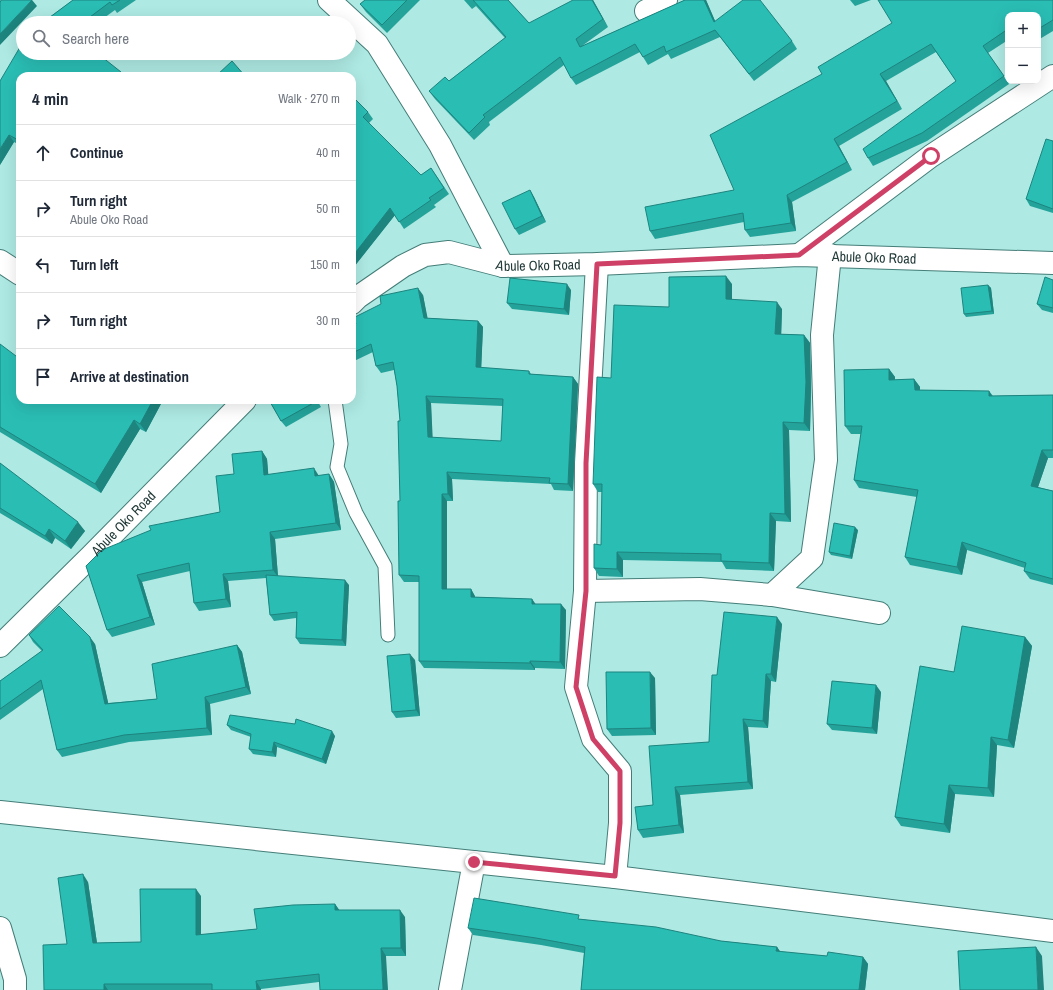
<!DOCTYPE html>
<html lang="en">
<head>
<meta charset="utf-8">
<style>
	:root { --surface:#fff; --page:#f6f6f7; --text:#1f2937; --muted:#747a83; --line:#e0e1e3 }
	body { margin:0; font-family:"Archivo Narrow",sans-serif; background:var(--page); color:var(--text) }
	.controls { position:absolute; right:12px; top:12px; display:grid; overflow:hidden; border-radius:8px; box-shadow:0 4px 16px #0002 }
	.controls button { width:36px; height:36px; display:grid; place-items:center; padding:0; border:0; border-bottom:1px solid var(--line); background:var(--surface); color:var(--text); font:20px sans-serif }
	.stop { position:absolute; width:12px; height:12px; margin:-9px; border:3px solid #cf4067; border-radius:50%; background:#fff }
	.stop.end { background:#cf4067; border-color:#fff; box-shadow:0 1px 4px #0008 }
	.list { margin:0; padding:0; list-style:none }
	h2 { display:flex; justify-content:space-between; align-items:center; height:52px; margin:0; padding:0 16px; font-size:17px }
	h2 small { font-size:13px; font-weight:400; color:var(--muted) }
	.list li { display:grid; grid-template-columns:26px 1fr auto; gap:12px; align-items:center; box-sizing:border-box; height:56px; padding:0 16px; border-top:1px solid var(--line) }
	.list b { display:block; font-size:15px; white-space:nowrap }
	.list p { margin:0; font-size:13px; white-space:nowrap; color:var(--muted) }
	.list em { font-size:13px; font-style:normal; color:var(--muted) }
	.icon { flex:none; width:22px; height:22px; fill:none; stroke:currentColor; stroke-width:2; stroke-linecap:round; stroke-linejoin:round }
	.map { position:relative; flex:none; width:1053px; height:990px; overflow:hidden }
	.search { position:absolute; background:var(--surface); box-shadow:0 4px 16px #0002; left:16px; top:16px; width:340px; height:44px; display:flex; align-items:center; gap:10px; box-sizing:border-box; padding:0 14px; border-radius:22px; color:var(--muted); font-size:15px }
	.panel { position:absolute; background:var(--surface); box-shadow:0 4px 16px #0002; left:16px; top:72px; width:340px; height:332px; border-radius:12px }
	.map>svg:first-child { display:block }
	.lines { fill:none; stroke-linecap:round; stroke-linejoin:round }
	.lane-casing { stroke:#447d78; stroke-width:15 }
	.street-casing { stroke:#447d78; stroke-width:24 }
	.lane { stroke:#fff; stroke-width:13 }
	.street { stroke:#fff; stroke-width:22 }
	.wall { fill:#24a39b; fill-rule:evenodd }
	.shaded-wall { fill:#1d847e }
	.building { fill:#2abdb4; stroke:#1d847e; fill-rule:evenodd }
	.route { stroke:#cf4067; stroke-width:5 }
	.labels { text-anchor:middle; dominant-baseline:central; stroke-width:4; stroke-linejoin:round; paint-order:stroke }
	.street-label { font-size:14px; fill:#223a38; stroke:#bbf6f0 }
</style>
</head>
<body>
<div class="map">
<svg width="1053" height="990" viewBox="0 0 1053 990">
	<rect width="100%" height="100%" fill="#aee9e3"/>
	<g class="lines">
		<!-- lane casing -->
		<g class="lane-casing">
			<path id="lane" d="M335,400L341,444L337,467L356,513L385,566L388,635"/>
		</g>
		<!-- street casing -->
		<g class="street-casing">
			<g id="street">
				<path d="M329,0L377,44L440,145L503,266"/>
				<path d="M646,11L666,0"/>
				<path d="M799,255L931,156L1053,76"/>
				<path d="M0,261L20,274"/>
				<path d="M597,264L586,463L585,591L576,687L593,739L620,771V823L615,877"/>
				<path id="s1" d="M352,303L358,297L403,266L425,255L449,252L503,266L597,264L799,255L1053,263"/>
				<path d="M585,591L700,589L772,595L812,558L826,460L822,335L830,255"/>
				<path d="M772,595L879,613"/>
				<path id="s2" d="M0,646L91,556L245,400"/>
				<path d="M0,812L615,877L1053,931"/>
				<path d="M0,928L15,979V990"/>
				<path d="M450,990L474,862"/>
			</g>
		</g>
		<!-- lane -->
		<use href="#lane" class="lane"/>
		<!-- street -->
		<use href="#street" class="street"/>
	</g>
	<!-- wall -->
	<path class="wall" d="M73,0H136L117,13L115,10L97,23H42Z
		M365,0H420L387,33L366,12L360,4Z
		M464,0H508L529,23L593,0L608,27L582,46L685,0H706L715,21L792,41L797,49L754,81L720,37L671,59L668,54L648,65L640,52L576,85L571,78L564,65L489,122L490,125L474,140L435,99L429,91L449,81L505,38L476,6L472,9Z
		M850,0H871L855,6Z
		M1053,0V31L1038,40V15H1008V40L988,53L1009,84L927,141L873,166L868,158L956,81L936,52L886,81L902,109L839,146L852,170L792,202L796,231L750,237L745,230L744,222L655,239L650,231L734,190L822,74Z
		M20,76V145L14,142L0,165Z
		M352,96L368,112L373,119L369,123L421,175L431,168L449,194L434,205L436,207L404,229L395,215L352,269Z
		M1053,141V213L1030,206L1026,199Z
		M530,190L534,197L546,222L519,235L515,229Z
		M1053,280V313L1042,310L1037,304Z
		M732,284V300L782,309L781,334L804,335L810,343L811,390L810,431L789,430L791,522L776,521L774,571L726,569L722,562L623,560V577L599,576L594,568L601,545L602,492H598L593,484L611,378L669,307Z
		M988,285L991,288L994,314L966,317L964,314Z
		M571,290L569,315L512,309L507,303Z
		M423,295L427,318L478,321L483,327L481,368L529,371L531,374L573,377L578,384L573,491L554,490L551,484L452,479L453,501H447V589H471L475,597L532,599L535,604L566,610L565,669L535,668V670L424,668L419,661V582H404L399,575L400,501V421L397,386L394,370L381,373L376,366L373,352L352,362V325ZM431,403L503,406L501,441L432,438Z
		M0,344L20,400L162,402L146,432L140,429L101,493L0,432Z
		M889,369L895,377V380L914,379L920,387V390L989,391L993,396L1053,395V458H1048L1038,487L1053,491V585L1030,579L1024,571L1025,568L967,550L962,575L910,565L905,557L917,497L859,488L854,480L861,434H851L845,426Z
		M269,400H317L321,407L286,427L281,421Z
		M262,451L267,459L268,474L319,476L329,474L334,482L341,530L275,539L278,576L349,585L346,646L300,644L296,638V618L274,621L270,615L266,578L228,581L231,607L199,611L194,603L190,571L142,582L155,625L112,637L107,630L86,566L220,512L234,474Z
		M0,463L85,531L71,549L55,538L52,544L0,513Z
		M858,530L852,559L831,555L829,552Z
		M782,624L776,682L771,681L768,728L748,727L753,789L680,795L684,833L643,838L638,830L653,805L709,742L717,675Z
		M29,635L95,644L108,703L157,699L237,645L242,652L251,694L210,704L212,735L129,742L62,757L57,750L43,689L0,720V681L42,651L33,642Z
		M1025,637L1032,646L1014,748L997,745L994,797L955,794L950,833L901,826L895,817L954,672Z
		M415,660L420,716L396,718L392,712Z
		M655,678L656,735L612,736L607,729Z
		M881,692L877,734L832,730L827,724Z
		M227,725L335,736L326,764L277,747L276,757L253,754L249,749L251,737L231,730Z
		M88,882L97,943L141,942L201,896V935L257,929L335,904L339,910L405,917L406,956H386L319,982L261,989V990H44L67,944Z
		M581,919L721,941L777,947L780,952L827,956L863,957L868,964L865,990H581L584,953L541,945L473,935L468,928Z"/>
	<!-- shaded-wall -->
	<path class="shaded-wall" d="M32,0L37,6L0,45V34Z
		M592,0H593L608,27L603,19Z
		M704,0H706L719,30L714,22Z
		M121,72L124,76H118Z
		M880,74L886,81L902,109L897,101Z
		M9,135L14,142L0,165V149Z
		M834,139L839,146L852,170L847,162Z
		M530,190L534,197L546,222L542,216Z
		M787,195L792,202L796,231L791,223Z
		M390,208L395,215L354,267L352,263V257Z
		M726,276L732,284V307L726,299Z
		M567,284L571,290L569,315L564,309Z
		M988,285L991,288L994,314L992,311Z
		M418,288L423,295L429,325L424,318Z
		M777,302L782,309L781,342L775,334Z
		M478,321L483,327L481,374L476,367Z
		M804,335L810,343L811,390L810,431L804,423Z
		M889,369L895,377V388L889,380Z
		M573,377L578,384L573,491L568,484Z
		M914,379L920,387V398L915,390Z
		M989,391L994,399L989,396Z
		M426,396L431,403L433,444L428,437Z
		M153,400H161L162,402L146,432L140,424Z
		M134,420L140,429L101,493L95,484Z
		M783,422L789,430L791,522L785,514Z
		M1042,450L1048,458L1036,493L1031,486Z
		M262,451L267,459L269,482L264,475Z
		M314,468L319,476H315Z
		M447,472L452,479L453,501L448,494Z
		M329,474L334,482L341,530L336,523Z
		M442,494L447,501V596L442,589Z
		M770,513L776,521L774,571L769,563Z
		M78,522L85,531L71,549L65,541Z
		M855,527L858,530L852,559L850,556Z
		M49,529L55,538L52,544L45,536Z
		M270,532L275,539L278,577L273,570Z
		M962,542L967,550L962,575L957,567Z
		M617,552L623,560V577L617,569Z
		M223,574L228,581L231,607L226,599Z
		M137,575L142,582L155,625L150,617Z
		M345,580L349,585L346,646L342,640Z
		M471,589L475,596V603L471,597Z
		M532,599L537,606L532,604Z
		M561,604L566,610L565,669L560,662Z
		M777,617L782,624L776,682L771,674Z
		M90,637L95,644L110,711L105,704Z
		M1025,637L1032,646L1014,748L1008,740Z
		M237,645L242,652L251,694L246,687Z
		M410,654L415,660L420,716L416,710Z
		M530,661L535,668V670L530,663Z
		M650,672L655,678L656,735L651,728Z
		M766,674L771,681L768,728L763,721Z
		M876,685L881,692L877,734L872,728Z
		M205,697L210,704L212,735L207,728Z
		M743,719L748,727L753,789L748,782Z
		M332,731L335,736L326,764L322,759Z
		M991,737L997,745L994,797L988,788Z
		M274,742L277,747L276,757L272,752Z
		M949,785L955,794L950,833L944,824Z
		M675,787L680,795L684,833L679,825Z
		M83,874L88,882L98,950L93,943Z
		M196,889L201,896V942L196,935Z
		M335,904L340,911L335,910Z
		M400,910L405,917L406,956L401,948Z
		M777,947L782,954L776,951Z
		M1036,947L1042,956L1044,990H1038Z
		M381,948L386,956L388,990H383Z
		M863,957L868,964L865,990H859Z
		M256,981L261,989V990H257Z
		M104,984L108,990H104Z"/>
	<!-- building -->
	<path class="building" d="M1,0H32L0,34V3Z
		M73,0H120L112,5L110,2L82,23H42Z
		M365,0H407L382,25L360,4Z
		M473,0H508L529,23L573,0H592L603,19L576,39L580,47L685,0H704L714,22L743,0H760L792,41L749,74L715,30L666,52L664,46L643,57L635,44L571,78L560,57L483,115L485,117L469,133L429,91L445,77L449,81L506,37Z
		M878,0H1053V20L1038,29V15H1008V29L983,46L1004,76L922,133L868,158L863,149L956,81L931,44L880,74L897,101L834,139L847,162L787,195L791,223L745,230L743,213L650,231L645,207L734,190L710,135L822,74L818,67L892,23Z
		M23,42V53H97L121,72L118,76H20V141L9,135L0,149V81Z
		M232,61L245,76H216Z
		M352,96L368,112L363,117L421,175L431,168L444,188L429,198L431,200L399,222L390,208L352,257Z
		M1046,139L1053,141V209L1026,199Z
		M530,190L542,216L515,229L502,203Z
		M726,276V299L777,302L775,334L804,335L806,382L804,423L783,422L785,514L770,513L769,563L721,561V554L617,552V569L594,568V544L601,545L602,484H593L597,377L611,378L614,305L669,307V277Z
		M1045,277L1053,280V308L1037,304Z
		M510,278L567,284L564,309L507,303Z
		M988,285L992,311L964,314L961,288Z
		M418,288L424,318L478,321L476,367L529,371V374L573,377L568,484L549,483L550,478L447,472L448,494H442V589H471V597L532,599V604H561L560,662L530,661V663L419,661V576L399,575L398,501H400L398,421H400L397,386L393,362L376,366L371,344L352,353V325L356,324L353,318L381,304L380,296ZM426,396L503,399L501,441L428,437Z
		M0,344L20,359V400H153L140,424L134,420L95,484L0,427Z
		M889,369V380L914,379L915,390L989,391V396L1053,395V450H1042L1031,486L1053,491V579L1024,571L1026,563L962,542L957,567L905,557L918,490L854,480L862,426H845L844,370Z
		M269,400H316L317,401L281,421Z
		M262,451L264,475L314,468L315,476L329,474L336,523L270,532L273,570L223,574L226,599L194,603L189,563L137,575L150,617L107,630L86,566L102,550L151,530L149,526L220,512L216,476L234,474L232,454Z
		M0,463L78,522L65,541L49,529L45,536L0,508Z
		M834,523L855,527L850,556L829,552Z
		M266,575L345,580L342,640L296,638L297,612L270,615Z
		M59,606L90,637L105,704L157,699L152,664L237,645L246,687L205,697L207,728L124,735L57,750L41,680L0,709V681L43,650L29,635Z
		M724,612L777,617L771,674H766L763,721L743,719L748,782L675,787L679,825L638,830L635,807L653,805L649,746L709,742L712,675H717Z
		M962,626L1025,637L1008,740L991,737L988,788L949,785L944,824L895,817L920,666L954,672Z
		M410,654L416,710L392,712L387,656Z
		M606,672H650L651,728L607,729Z
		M832,681L876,685L872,728L827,724Z
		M230,715L295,724L296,719L332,731L322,759L274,742L272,752L249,749L251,734L227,725Z
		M83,874L93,943L141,942L140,889H196V935L257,929L254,909L293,905L335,904V910H400L401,948H381L383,990H320L319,974L256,981L257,990H212V984H104V990H44L43,945L67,944L58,878Z
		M474,898L579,915L578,919L656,927L721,941L777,947L776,951L827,956L828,952L863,957L859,990H581L585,947L536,938L468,928Z
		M1036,947L1038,990H960L958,951Z"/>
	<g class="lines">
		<!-- route -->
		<path class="route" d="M474,862L615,876L620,823V771L593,739L576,687L586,591V463L597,264L799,255L931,156"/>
	</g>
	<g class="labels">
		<!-- street labels -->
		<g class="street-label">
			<text stroke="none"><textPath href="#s1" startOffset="539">Abule Oko Road</textPath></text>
			<text stroke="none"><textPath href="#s1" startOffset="203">Abule Oko Road</textPath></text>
			<text stroke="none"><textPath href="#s2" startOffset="174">Abule Oko Road</textPath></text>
		</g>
	</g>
</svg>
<div class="controls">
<button>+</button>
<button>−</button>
</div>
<div class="stop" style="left:931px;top:156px"></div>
<div class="stop end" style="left:474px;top:862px"></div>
<div class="search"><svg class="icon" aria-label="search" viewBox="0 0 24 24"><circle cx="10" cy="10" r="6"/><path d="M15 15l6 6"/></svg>Search here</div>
<section class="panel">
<h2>4 min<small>Walk · 270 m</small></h2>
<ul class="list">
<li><svg class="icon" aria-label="ahead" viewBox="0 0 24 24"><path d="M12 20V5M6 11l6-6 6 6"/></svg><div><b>Continue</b></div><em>40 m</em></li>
<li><svg class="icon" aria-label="right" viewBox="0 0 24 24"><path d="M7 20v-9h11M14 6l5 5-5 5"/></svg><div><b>Turn right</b><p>Abule Oko Road</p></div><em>50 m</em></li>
<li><svg class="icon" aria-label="left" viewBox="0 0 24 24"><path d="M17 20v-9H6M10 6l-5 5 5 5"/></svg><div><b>Turn left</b></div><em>150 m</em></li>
<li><svg class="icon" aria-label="right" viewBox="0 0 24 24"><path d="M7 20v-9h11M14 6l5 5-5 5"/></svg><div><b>Turn right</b></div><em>30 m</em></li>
<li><svg class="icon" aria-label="arrive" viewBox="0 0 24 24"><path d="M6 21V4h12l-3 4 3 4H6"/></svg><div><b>Arrive at destination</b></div></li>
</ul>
</section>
</div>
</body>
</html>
